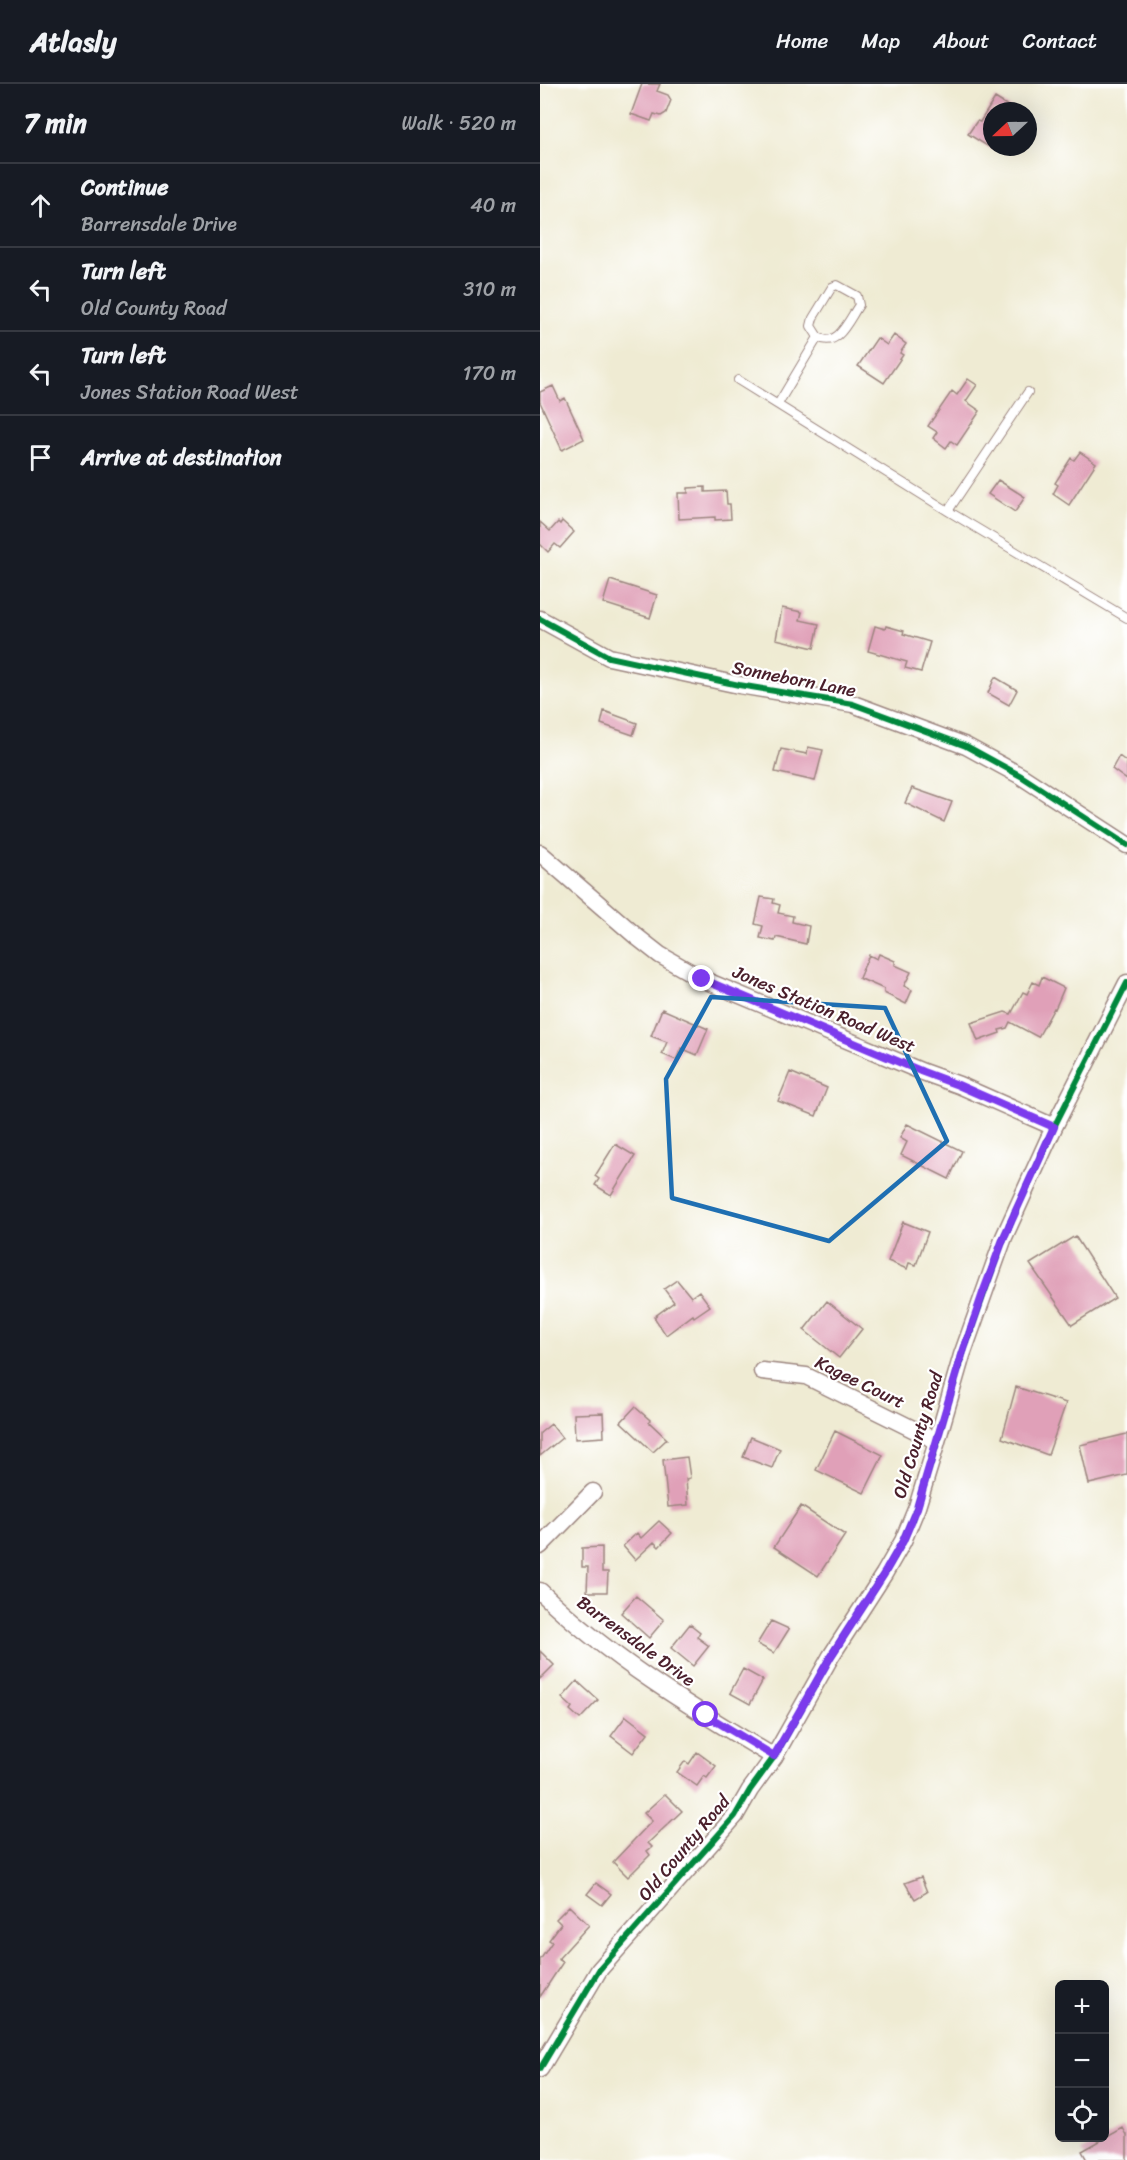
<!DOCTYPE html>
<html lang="en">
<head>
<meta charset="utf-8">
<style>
	:root { --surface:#171b24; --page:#20242c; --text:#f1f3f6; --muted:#9ea1a6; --line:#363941 }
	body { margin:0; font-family:Sriracha,sans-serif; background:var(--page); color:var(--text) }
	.controls { position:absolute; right:18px; bottom:18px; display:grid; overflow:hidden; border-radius:9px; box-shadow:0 6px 24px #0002 }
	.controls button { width:54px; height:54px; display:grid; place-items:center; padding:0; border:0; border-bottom:2px solid var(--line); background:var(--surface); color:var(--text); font:30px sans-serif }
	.compass { position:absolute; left:443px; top:18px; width:54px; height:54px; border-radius:50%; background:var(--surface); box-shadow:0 6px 24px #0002; rotate:248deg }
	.stop { position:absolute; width:18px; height:18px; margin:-14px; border:4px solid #7c3aed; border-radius:50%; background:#fff }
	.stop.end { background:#7c3aed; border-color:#fff; box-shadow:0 2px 6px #0008 }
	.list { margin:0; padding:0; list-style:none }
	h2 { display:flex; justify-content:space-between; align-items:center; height:78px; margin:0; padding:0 24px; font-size:26px }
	h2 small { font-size:20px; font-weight:400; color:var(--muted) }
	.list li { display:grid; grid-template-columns:39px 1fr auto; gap:18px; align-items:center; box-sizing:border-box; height:84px; padding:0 24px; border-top:2px solid var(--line) }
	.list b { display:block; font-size:22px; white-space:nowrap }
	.list p { margin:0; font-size:20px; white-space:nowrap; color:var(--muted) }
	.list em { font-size:20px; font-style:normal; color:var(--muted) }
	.icon { flex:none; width:33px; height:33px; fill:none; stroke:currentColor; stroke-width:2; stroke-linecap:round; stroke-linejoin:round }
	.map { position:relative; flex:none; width:587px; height:2076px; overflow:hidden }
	header { display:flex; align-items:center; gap:36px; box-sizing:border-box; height:84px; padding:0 30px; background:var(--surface); border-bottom:2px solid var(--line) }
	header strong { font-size:28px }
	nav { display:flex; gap:33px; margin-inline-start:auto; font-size:21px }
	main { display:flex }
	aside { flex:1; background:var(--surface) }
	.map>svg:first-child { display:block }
	.building { fill:#e0a0b8 }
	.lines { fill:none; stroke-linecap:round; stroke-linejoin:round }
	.service-casing { stroke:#9c857f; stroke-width:10 }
	.minor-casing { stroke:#9c857f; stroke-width:19 }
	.service { stroke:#fff; stroke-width:8 }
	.minor { stroke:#fff; stroke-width:16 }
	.cycleway-casing { stroke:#fff; stroke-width:10 }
	.cycleway { stroke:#00873e; stroke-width:6 }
	.route { stroke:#7c3aed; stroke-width:8 }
	.marked { fill:none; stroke:#1f6fb2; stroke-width:4.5; stroke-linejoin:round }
	.labels { text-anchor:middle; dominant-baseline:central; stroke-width:4.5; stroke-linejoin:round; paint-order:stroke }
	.street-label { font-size:18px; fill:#4a1f2b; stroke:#fff }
</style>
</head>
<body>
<header>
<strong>Atlasly</strong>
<nav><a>Home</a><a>Map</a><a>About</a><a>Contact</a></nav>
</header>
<main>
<aside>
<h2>7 min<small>Walk · 520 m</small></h2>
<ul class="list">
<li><svg class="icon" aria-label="ahead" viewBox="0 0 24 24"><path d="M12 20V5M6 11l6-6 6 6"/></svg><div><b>Continue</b><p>Barrensdale Drive</p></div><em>40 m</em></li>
<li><svg class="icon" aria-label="left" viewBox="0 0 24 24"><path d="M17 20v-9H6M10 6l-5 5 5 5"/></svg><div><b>Turn left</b><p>Old County Road</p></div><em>310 m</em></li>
<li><svg class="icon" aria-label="left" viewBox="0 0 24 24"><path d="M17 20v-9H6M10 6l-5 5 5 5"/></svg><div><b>Turn left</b><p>Jones Station Road West</p></div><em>170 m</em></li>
<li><svg class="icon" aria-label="arrive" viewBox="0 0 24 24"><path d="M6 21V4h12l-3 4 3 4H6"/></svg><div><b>Arrive at destination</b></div></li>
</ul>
</aside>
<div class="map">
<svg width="587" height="2076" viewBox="0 0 587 2076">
	<rect width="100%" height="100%" fill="#fff"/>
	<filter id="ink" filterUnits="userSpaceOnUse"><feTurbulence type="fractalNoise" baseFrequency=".0167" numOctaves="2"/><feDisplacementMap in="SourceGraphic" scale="12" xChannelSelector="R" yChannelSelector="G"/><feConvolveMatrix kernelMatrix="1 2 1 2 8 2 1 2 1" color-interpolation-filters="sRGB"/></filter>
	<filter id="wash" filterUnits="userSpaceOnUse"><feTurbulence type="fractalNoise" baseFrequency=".008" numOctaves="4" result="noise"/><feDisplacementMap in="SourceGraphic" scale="24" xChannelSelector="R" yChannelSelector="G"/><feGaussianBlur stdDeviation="1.35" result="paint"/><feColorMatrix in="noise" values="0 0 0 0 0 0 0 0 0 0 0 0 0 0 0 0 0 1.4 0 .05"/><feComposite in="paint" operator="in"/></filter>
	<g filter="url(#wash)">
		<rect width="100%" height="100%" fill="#efebd3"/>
		<g id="blocks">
			<!-- building -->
			<path class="building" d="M102,0H120L117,7L128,11L131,16L126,29L121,32L114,30L111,37L91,30Z
				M455,14L476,27H452V65L428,50L437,37L440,38Z
				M354,251L366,260L360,269L363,271L344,299L318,282L337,254L347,261Z
				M428,295L437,301L426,317L440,327L417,361L411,357L406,364L393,354L397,348L388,342L412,307L417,311Z
				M13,302L20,317L25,314L44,355L22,366L0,318V308Z
				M540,368L556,379L529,421L513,410L518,401L515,399L531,374L534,376Z
				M458,396L485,413L475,428L448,410Z
				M165,403V408L186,407L187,420H190L191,435L175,436V433L139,435L138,409H148V404Z
				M22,437L34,448L20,464L15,460L8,468L0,460V438L10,447L18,438L20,440Z
				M70,496L117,511L110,534L63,519Z
				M242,524L262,528L260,536L279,540L274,564L236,555Z
				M335,542L345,545L346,542L364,547L363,550L390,558L381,588L365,584L367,578L328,567Z
				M455,593L477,606L469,621L448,609Z
				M64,627L97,639L93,651L61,640Z
				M268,663L283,666L275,697L235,688L241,665L267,670Z
				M579,672L587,678V696L572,685Z
				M372,704L412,718L404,738L365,719Z
				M221,813L234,815L233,819L240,821L238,829L253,832L252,838L269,842L266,860L236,853L235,857L220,854L223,842L215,840Z
				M339,870L355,877V881L371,888L364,902L372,906L366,920L344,909V905L319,894L329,871L337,875Z
				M502,893L524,904L515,925L514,924L498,953L470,938L467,944L459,946L460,949L438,957L431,939L465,928L471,930L483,908L487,910L493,898L499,901Z
				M122,925L168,945L157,971L141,964L136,976L122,970L127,958L111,952Z
				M250,988L287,1004L276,1032L238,1017Z
				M367,1040L422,1067L409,1095L361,1071L367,1058L360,1054Z
				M75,1060L95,1072L71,1111L55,1101L59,1095L55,1092Z
				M363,1138L388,1148L376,1181L369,1179L367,1185L348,1177Z
				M535,1152L575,1214L532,1241L490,1180Z
				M137,1196L151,1213L159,1207L170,1222L154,1233L153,1231L126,1251L114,1233L134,1218L124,1205Z
				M287,1217L322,1245L299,1274L264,1246Z
				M476,1303L526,1319L508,1371L462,1354Z
				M95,1323L110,1336L109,1338L127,1355L113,1368L81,1338Z
				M63,1329L64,1353L35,1355L34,1330Z
				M11,1340L22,1354L0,1372V1349Z
				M295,1347L343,1371L324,1409L276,1386Z
				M587,1350V1391L549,1400L540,1361Z
				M211,1353L240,1365L232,1384L203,1373Z
				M147,1373L150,1394L146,1395L148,1421L128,1423L123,1376Z
				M261,1422L305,1451L278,1492L234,1463Z
				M119,1437L132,1449L119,1463L114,1458L95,1476L83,1462L97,1449L101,1454Z
				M62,1463V1488H68L67,1508H47L48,1483H42V1464Z
				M96,1512L124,1536L109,1554L81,1529Z
				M231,1537L249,1545L234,1569L217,1560Z
				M150,1540L160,1548L157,1553L169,1562L153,1582L131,1564Z
				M0,1567L14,1581L0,1595Z
				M203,1585L223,1596L210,1620L190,1609Z
				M37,1597L58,1616L40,1635L30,1626L32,1623L22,1614Z
				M86,1632L108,1649L93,1669L71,1652Z
				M157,1668L176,1682L167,1694L164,1692L157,1702L137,1688L145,1677L149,1680Z
				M125,1710L142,1727L108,1759L112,1763L107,1767L110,1771L88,1793L73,1778L112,1737L104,1729Z
				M381,1793L387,1808L375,1815L365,1799Z
				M56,1799L71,1810L62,1821L47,1810Z
				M29,1822L49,1841L18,1875L23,1878L0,1913V1876L12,1858L9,1856L21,1840L16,1835Z
				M583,2044L587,2051V2076H547L542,2067Z"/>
		</g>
	</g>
	<g filter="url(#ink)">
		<use href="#blocks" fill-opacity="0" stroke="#9c857f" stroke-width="1.5"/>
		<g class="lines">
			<!-- service casing -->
			<g class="service-casing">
				<path id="service" d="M198,296L408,427L587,534
					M238,320L278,253L271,242L273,234L292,203L297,201L317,212L319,221C309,235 298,265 278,253
					M408,427L488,308"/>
			</g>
			<!-- minor casing -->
			<g class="minor-casing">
				<path id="minor" d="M0,535L69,573L199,601L313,620L426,662L481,692L587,761
					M0,769L97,853L120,871L162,895L383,988L419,1001L514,1043
					M222,1287L266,1292L397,1357
					M0,1462L53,1408
					M0,1507C69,1574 152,1624 234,1673
					M0,1985L59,1886L195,1732L210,1706L234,1673L291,1572L344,1490L363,1457L377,1423L393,1371L422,1271L464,1153L514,1043L587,899"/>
			</g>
			<!-- service -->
			<use href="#service" class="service"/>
			<!-- minor -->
			<use href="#minor" class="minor"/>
			<!-- cycleway casing -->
			<g class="cycleway-casing">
				<path id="cycleway" d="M0,535L69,573L199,601L313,620L426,662L481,692L587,761
					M0,1985L59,1886L195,1732L210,1706L234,1673L291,1572L344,1490L363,1457L377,1423L393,1371L422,1271L464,1153L514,1043L587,899"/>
			</g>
			<!-- cycleway -->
			<use href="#cycleway" class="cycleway"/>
		</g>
	</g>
	<g class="lines" filter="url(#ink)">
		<!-- route -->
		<path class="route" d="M162,895L383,988L418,1001L514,1043L464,1153L443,1209L422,1271L377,1424L363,1457L344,1490L291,1572L234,1672L166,1631"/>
	</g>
	<!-- marked area -->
	<path class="marked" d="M171,913L345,924L407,1057L289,1157L132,1114L126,995Z"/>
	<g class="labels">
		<!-- street labels -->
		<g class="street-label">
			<text transform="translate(254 595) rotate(11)">Sonneborn Lane</text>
			<text transform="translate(284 925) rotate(23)">Jones Station Road West</text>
			<text transform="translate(320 1298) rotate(26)">Kagee Court</text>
			<text transform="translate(378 1351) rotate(-73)">Old County Road</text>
			<text transform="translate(96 1557) rotate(36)">Barrensdale Drive</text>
			<text transform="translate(144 1764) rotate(-50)">Old County Road</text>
		</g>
	</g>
</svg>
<div class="controls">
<button>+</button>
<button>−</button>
<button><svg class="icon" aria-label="locate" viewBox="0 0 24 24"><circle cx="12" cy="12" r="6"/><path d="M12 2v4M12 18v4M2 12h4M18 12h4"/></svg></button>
</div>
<svg class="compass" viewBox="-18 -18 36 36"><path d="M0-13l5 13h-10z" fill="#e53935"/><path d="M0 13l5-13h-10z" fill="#9ea1a6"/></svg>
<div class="stop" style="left:166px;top:1631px"></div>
<div class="stop end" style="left:162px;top:895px"></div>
</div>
</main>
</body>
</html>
